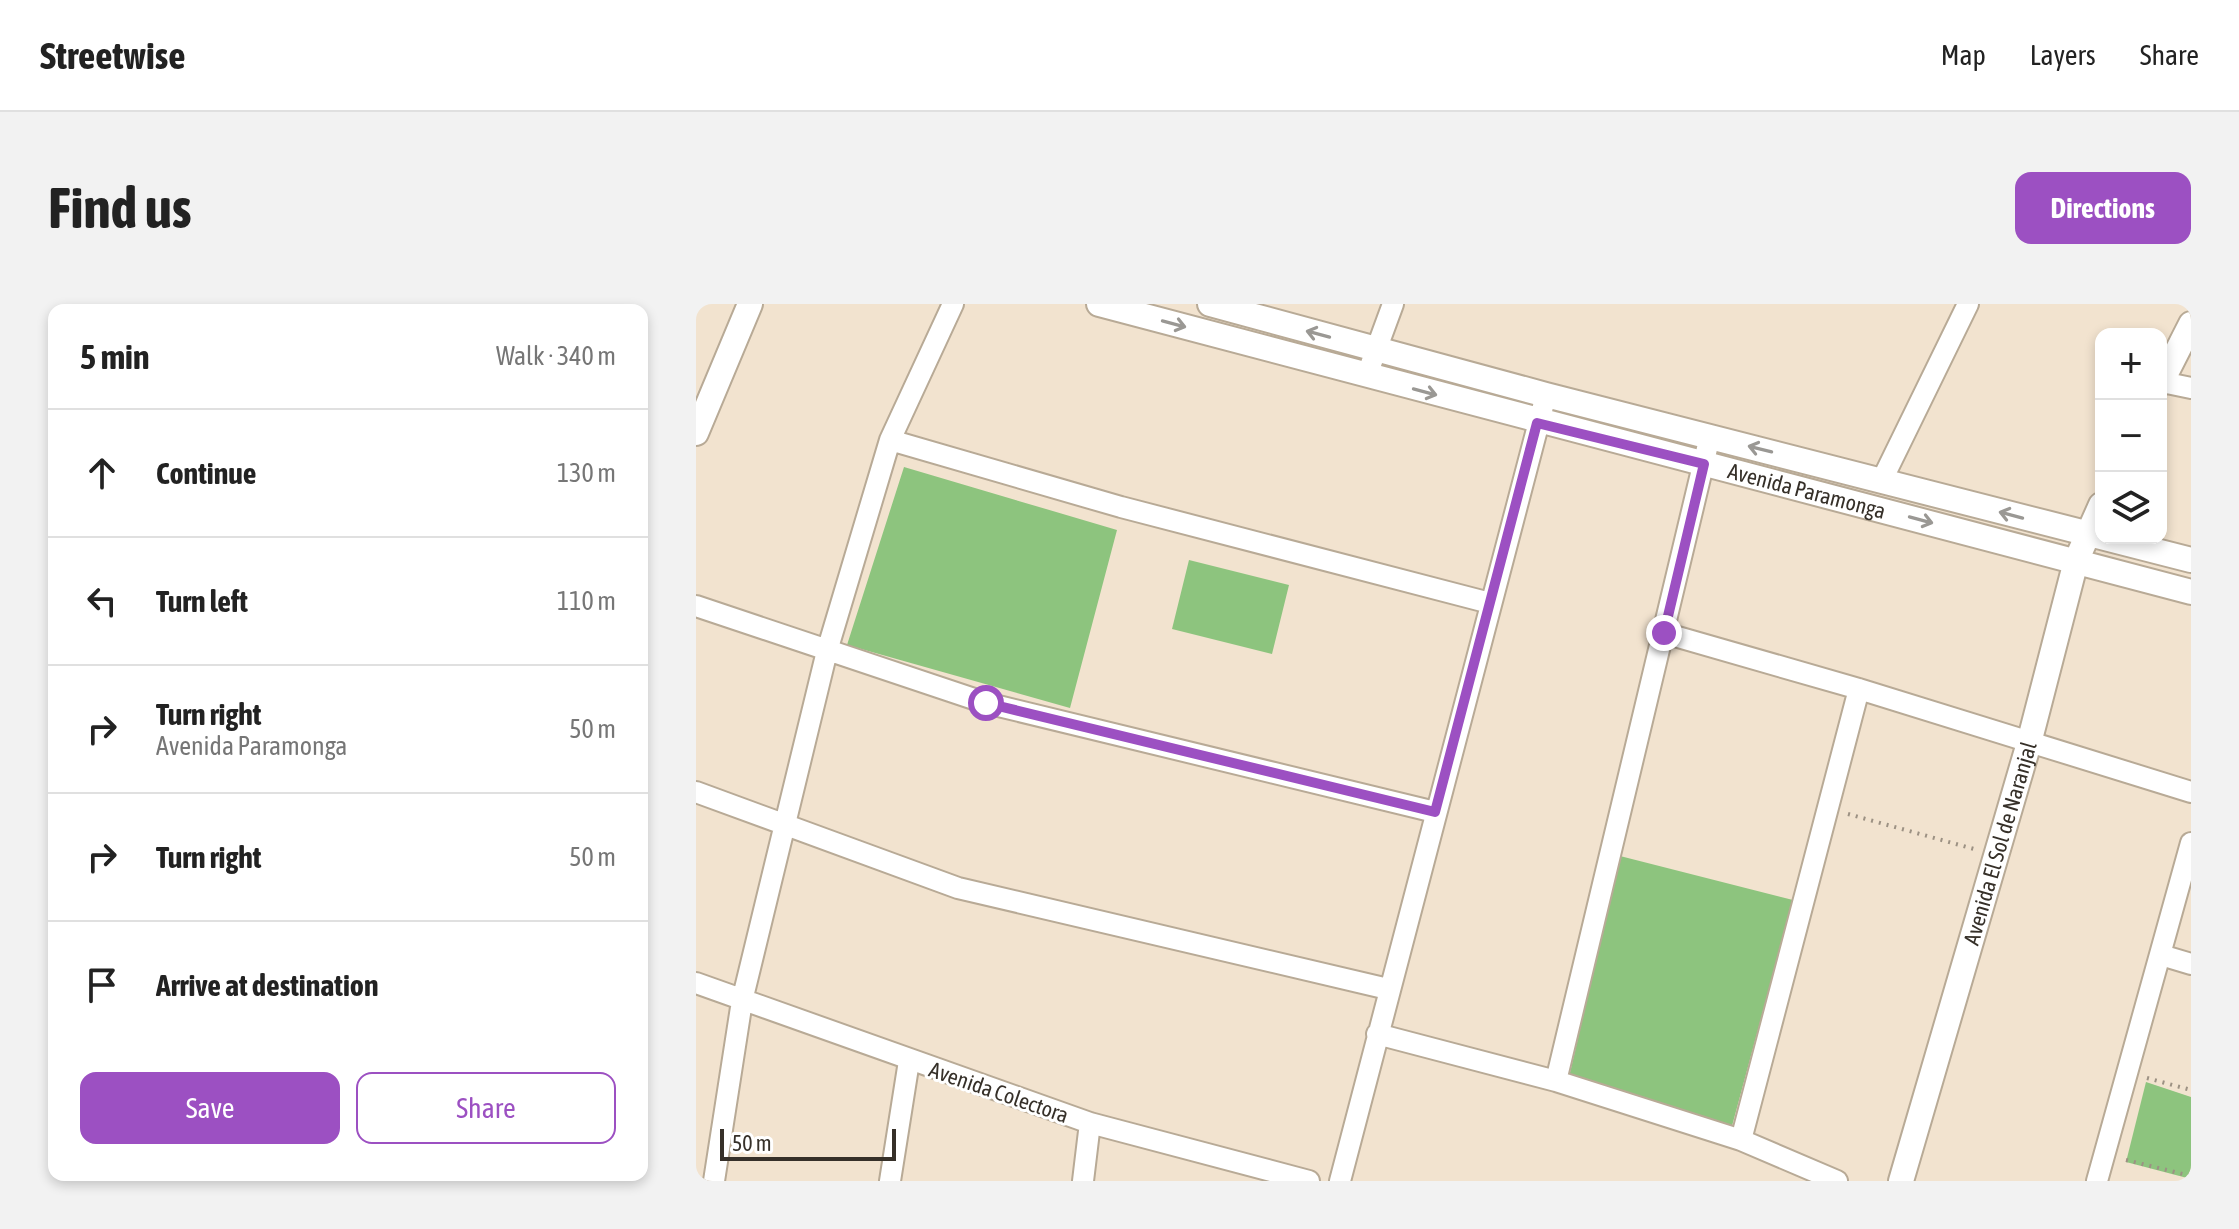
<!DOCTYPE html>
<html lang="en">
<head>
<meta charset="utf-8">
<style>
	:root { --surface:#fff; --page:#f2f2f2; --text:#222; --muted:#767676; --line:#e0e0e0; --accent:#9c50c2 }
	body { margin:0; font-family:"Asap Condensed",sans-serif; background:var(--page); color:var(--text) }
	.controls { position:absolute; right:24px; top:24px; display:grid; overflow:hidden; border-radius:16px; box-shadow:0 4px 12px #0003 }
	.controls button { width:72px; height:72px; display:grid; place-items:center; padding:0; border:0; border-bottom:2px solid var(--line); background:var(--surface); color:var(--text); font:40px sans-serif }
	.scale { position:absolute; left:24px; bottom:20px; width:176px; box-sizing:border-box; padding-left:8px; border:4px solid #363029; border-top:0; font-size:22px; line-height:28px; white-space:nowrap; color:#363029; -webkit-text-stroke:6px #fff; paint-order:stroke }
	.stop { position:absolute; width:24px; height:24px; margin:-18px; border:6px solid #9c50c2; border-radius:50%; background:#fff }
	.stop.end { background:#9c50c2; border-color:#fff; box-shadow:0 2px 8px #0008 }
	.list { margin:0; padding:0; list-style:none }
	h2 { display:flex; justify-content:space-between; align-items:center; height:104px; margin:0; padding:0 32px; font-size:34px }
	h2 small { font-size:26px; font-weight:400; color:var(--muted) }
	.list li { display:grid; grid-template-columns:52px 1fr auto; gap:24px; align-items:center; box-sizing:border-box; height:128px; padding:0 32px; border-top:2px solid var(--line) }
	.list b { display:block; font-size:30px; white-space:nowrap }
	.list p { margin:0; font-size:26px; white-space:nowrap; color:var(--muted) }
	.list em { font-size:26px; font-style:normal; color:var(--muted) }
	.actions { display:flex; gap:16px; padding:24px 32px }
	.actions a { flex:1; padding:18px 0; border:2px solid var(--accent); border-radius:16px; text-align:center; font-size:28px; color:var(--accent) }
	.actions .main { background:var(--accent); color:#fff }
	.icon { flex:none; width:44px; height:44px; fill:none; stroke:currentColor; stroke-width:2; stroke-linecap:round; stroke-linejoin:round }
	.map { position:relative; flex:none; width:1495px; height:877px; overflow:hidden; border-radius:16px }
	header { display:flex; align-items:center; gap:48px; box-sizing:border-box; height:112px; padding:0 40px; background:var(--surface); border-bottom:2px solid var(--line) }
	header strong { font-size:38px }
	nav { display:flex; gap:44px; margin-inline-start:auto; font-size:28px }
	.intro { display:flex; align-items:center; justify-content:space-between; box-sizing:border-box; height:192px; padding:0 48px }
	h1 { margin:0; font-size:56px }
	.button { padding:20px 36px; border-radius:16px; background:var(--accent); color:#fff; font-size:28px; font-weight:700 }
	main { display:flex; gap:48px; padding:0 48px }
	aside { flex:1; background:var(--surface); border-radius:16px; box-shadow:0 4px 12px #0003 }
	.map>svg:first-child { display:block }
	.green { fill:#8dc47e }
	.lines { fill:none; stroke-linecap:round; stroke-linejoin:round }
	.minor-casing { stroke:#b8aa96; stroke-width:24 }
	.tertiary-casing { stroke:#b8aa96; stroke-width:28 }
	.path { stroke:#9c9183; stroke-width:4; stroke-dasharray:2 6; stroke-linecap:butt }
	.minor { stroke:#fff; stroke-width:20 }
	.tertiary { stroke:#fff; stroke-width:24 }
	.oneway { stroke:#9a9894 }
	.route { stroke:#9c50c2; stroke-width:10 }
	.labels { text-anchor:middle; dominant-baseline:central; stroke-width:6; stroke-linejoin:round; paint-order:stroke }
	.street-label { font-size:22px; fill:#363029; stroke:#fff }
</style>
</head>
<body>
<header>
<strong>Streetwise</strong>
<nav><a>Map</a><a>Layers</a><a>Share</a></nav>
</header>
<div class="intro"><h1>Find us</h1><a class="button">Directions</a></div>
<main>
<aside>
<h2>5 min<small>Walk · 340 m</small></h2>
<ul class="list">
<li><svg class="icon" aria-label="ahead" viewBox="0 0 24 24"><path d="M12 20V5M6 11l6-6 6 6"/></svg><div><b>Continue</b></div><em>130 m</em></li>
<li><svg class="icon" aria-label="left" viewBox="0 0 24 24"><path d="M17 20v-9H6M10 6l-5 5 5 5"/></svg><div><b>Turn left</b></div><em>110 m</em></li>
<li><svg class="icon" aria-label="right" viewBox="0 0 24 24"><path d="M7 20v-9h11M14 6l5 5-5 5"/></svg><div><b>Turn right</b><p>Avenida Paramonga</p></div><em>50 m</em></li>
<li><svg class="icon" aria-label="right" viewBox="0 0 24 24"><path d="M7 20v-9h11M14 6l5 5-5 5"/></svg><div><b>Turn right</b></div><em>50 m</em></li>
<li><svg class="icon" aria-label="arrive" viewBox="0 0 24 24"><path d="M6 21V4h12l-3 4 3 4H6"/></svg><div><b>Arrive at destination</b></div></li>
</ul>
<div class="actions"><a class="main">Save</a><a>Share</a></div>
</aside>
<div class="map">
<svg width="1495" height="877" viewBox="0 0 1495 877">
	<rect width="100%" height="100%" fill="#f2e3cf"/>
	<!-- green -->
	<path class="green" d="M208,163L421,226L374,404L151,341Z
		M493,256L593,281L576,350L476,325Z
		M924,552L1097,596L1036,822L873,773Z
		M1450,778L1495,793V875L1430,858Z"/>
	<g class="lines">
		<!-- minor casing -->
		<g class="minor-casing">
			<path id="minor" d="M675,60L697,0
				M1466,78L1495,84
				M194,136L425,203L794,299
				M1186,176L1272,0
				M0,302L290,399L739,508
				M968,329L1163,385L1495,488
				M0,488L262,584L692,685
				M1465,651L1495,660
				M0,679L394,819L613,877
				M681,730L860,777L1045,836L1141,877
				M860,777L1014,132
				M1045,836L1163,385
				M18,877L46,697L131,347L194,136L257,0
				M194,877L213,757
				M387,877L394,819
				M644,877L850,91
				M1401,877L1495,539"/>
		</g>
		<!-- tertiary casing -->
		<g class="tertiary-casing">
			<g id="tertiary">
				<path id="s1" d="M403,0L1495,288"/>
				<path d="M514,0L850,91L1495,256"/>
				<path d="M1465,79L1495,20"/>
				<path d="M0,129L54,0"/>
				<path id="s2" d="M1205,877L1333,439L1380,257L1405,201"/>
			</g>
		</g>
		<!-- path -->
		<path class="path" d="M1152,510L1278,545
			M1451,774L1495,786
			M1430,856L1495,872"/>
		<!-- minor -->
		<use href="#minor" class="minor"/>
		<!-- tertiary -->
		<use href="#tertiary" class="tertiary"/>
	</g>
	<!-- one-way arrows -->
	<defs><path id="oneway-shaft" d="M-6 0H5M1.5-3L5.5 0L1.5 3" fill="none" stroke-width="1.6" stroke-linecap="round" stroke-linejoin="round" transform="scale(2)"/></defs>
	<g class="oneway">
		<use href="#oneway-shaft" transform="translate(478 20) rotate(15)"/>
		<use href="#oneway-shaft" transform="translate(622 30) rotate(-165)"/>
		<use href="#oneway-shaft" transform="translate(729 88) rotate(15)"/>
		<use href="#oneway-shaft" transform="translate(1064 145) rotate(-166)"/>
		<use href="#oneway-shaft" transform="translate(1315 211) rotate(-165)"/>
		<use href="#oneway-shaft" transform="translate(1225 216) rotate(15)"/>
	</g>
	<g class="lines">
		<!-- route -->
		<path class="route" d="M290,399L739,508L841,119L1008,160L968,329"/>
	</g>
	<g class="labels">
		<!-- street labels -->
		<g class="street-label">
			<text stroke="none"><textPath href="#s1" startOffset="732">Avenida Paramonga</textPath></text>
			<text stroke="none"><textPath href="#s2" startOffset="352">Avenida El Sol de Naranjal</textPath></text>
			<text transform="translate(303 788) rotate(19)">Avenida Colectora</text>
		</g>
	</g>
</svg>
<div class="controls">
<button>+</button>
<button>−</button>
<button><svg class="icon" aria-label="layers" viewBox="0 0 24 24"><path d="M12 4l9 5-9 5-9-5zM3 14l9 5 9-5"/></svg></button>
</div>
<div class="scale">50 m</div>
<div class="stop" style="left:290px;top:399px"></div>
<div class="stop end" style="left:968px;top:329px"></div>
</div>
</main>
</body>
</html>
